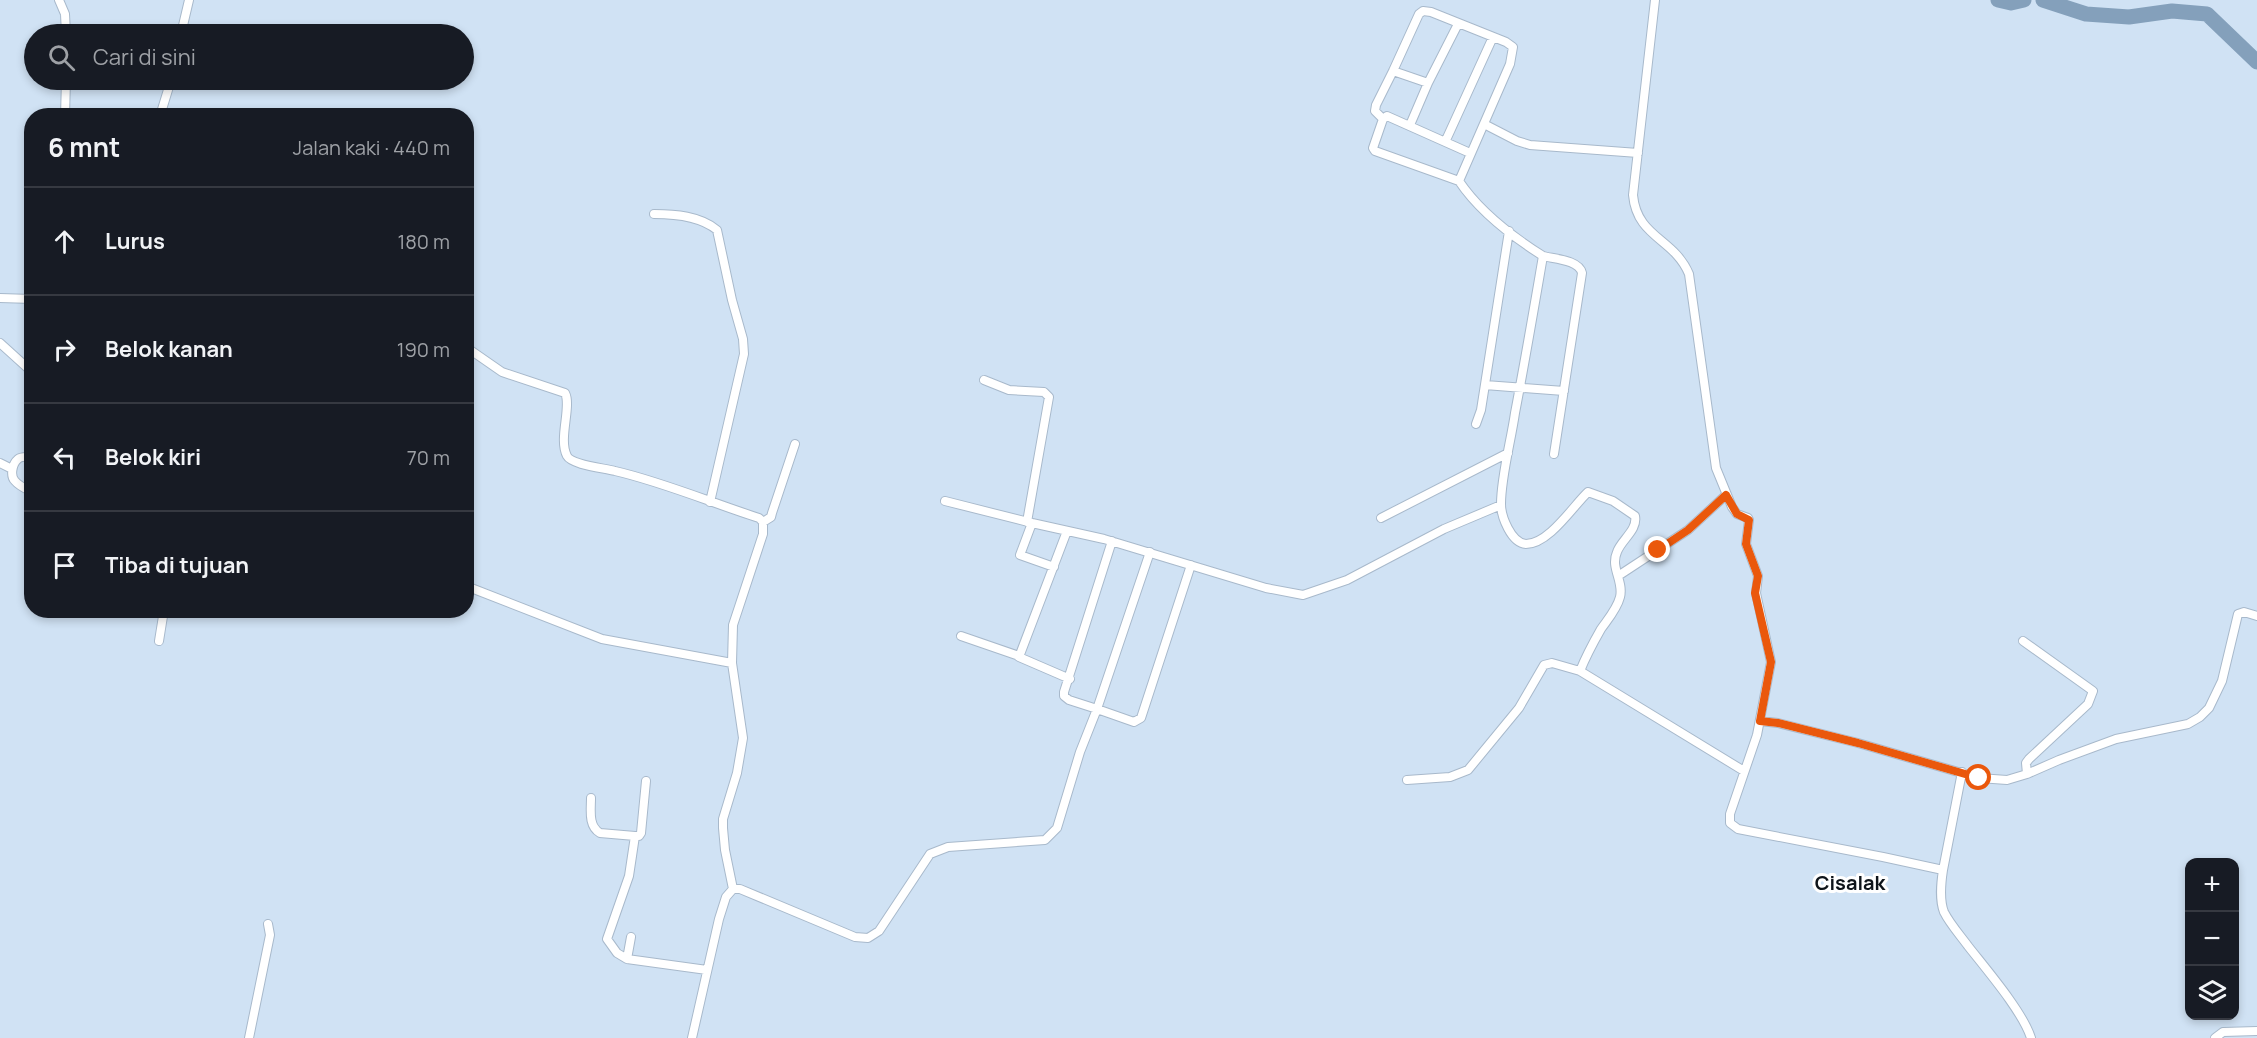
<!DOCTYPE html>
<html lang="id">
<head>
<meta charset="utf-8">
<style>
	:root { --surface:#171b24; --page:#20242c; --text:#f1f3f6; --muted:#9ea1a6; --line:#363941 }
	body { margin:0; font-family:Manrope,sans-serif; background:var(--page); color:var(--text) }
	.controls { position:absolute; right:18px; bottom:18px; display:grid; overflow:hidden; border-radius:12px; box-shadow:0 3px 9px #0003 }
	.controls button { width:54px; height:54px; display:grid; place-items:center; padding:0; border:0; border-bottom:2px solid var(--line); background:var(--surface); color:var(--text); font:30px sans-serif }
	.stop { position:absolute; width:18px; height:18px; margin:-14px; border:4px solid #ea580c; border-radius:50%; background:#fff }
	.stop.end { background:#ea580c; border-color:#fff; box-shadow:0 2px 6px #0008 }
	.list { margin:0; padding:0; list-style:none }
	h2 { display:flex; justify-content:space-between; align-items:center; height:78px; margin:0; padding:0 24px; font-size:26px }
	h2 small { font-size:20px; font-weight:400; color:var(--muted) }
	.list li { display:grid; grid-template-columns:39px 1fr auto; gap:18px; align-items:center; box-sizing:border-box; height:108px; padding:0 24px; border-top:2px solid var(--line) }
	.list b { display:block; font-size:22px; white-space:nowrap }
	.list em { font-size:20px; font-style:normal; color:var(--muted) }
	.icon { flex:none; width:33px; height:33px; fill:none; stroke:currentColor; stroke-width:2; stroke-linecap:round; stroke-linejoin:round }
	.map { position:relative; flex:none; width:2257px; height:1038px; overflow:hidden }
	.search { position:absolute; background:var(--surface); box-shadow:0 3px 9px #0003; left:24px; top:24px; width:450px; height:66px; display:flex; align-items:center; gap:15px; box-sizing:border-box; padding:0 21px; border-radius:33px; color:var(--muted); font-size:22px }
	.panel { position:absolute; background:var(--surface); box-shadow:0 3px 9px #0003; left:24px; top:108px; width:450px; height:510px; border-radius:24px }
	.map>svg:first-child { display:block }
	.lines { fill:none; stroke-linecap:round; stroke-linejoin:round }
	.river { stroke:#84a0bb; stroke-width:15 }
	.street-casing { stroke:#a8b9cb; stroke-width:10 }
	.street { stroke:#fff; stroke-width:8 }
	.route { stroke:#ea580c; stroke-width:8 }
	.labels { text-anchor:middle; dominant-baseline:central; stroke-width:6; stroke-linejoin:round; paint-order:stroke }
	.quarter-label { font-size:20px; font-weight:bold; fill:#0e141a; stroke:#fff }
</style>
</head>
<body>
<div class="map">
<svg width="2257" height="1038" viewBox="0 0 2257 1038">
	<rect width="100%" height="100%" fill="#d0e2f4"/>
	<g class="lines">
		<!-- river -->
		<path class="river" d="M1998,0L2011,3L2024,0
			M2043,0L2086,14L2129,17L2172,11L2207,14L2257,62"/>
		<!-- street casing -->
		<g class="street-casing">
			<path id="street" d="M59,0L65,14L66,34
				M1655,0L1633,195C1637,238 1674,238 1689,274L1716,468L1732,507L1737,514L1748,518L1749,520L1746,544L1758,576L1756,593L1771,662L1757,735L1730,814V823L1738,829L1883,857L1943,870C1941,883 1939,899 1944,912C1950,924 1960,935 1968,946C1986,969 2023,1012 2031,1038
				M181,34L189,0
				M1393,71L1428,83
				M65,116L66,80
				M160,116L171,80
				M1383,119L1375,111L1376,105L1393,71L1419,14L1423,11L1431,12L1506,42L1513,47L1510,64L1459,181C1479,211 1513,237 1543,256C1534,308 1525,361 1515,413C1511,441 1501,477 1501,504C1501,516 1511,543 1526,544C1549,544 1573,506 1588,492L1613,501L1635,516C1638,530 1621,540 1617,552C1610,568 1624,581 1620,597C1617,609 1608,619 1601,629C1593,643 1586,656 1580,671L1744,771
				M1484,124L1517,141L1530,145L1638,153
				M1410,125L1428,83L1458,24
				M1446,140L1493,37
				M1459,181L1375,151L1373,148L1383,119L1387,116L1470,153
				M654,214C675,214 700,216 717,230L732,300L743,339L744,354L710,502
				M1543,256C1555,259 1579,260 1582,273L1554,454
				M0,298L32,299
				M0,343L32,372
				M466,347L502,372L565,393C572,406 558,439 567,456C572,465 604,468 615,471C663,482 712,503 759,518L763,522V534L733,625L732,663L743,738L737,773L723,819V828L725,850L733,889
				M984,380L1009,390L1044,392L1049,397L1027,522
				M1485,385L1564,391
				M1476,424L1481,410L1509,231
				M32,457C27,457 21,456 18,459C12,464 10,476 15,481C19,486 26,489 32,492
				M0,463L12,469
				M945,501L1032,523L1104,539L1266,588L1303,595L1347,580L1444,529L1501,505
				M1381,518L1508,453
				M763,522L771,517L772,513L795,444
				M1032,523L1020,555L1054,567
				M1067,531L1019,657L1070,679
				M1112,541L1064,692V696L1069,700L1097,709L1150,552
				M1618,576L1688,530L1726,495
				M466,586L602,639L732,663
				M961,636L1019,656
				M159,641L164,610
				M2023,641L2093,691L2088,704L2029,759L2026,763L2027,774
				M1760,721L1778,723L1858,743L1979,778L2007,780L2027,774L2059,760L2116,739L2188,724L2200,717L2209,708L2222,681L2238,614L2244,612L2257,616
				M1407,780L1450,777L1468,770L1519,708L1544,665L1552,663L1580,671
				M591,798C591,810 588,826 600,833L635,836L629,876L607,939L617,953L627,959
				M635,836H639L641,833L646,781
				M1943,870L1962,772
				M631,937L627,959L707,970
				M249,1038L270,935L268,924
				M692,1038L719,919L726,897L733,889H740L855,937L868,938L879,931L930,854L948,847L1045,840L1057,828L1080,752L1097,709L1134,722L1141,718L1191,565
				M2215,1038L2223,1032L2257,1031"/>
		</g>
		<!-- street -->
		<use href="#street" class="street"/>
	</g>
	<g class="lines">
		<!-- route -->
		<path class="route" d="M1658,550L1688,530L1726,495L1737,514L1749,520L1746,544L1758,576L1755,593L1771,662L1760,721L1778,723L1858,743L1979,778"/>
	</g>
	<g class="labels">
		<!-- quarter labels -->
		<g class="quarter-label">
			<text x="1850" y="882">Cisalak</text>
		</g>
	</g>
</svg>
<div class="controls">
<button>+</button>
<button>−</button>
<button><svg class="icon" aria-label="layers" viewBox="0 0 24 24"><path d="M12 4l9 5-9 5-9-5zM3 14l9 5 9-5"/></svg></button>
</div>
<div class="stop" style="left:1979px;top:778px"></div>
<div class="stop end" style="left:1658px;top:550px"></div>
<div class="search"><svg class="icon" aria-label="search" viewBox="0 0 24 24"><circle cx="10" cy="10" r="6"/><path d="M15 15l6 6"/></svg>Cari di sini</div>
<section class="panel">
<h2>6 mnt<small>Jalan kaki · 440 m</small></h2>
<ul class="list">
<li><svg class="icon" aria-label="ahead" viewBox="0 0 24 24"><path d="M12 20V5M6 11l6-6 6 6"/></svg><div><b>Lurus</b></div><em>180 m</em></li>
<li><svg class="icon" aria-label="right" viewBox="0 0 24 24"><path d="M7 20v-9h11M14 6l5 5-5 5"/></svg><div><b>Belok kanan</b></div><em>190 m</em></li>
<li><svg class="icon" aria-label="left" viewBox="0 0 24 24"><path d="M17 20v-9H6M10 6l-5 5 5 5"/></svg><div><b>Belok kiri</b></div><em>70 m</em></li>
<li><svg class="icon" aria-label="arrive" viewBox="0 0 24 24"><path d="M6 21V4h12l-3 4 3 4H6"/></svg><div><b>Tiba di tujuan</b></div></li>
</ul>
</section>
</div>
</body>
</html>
